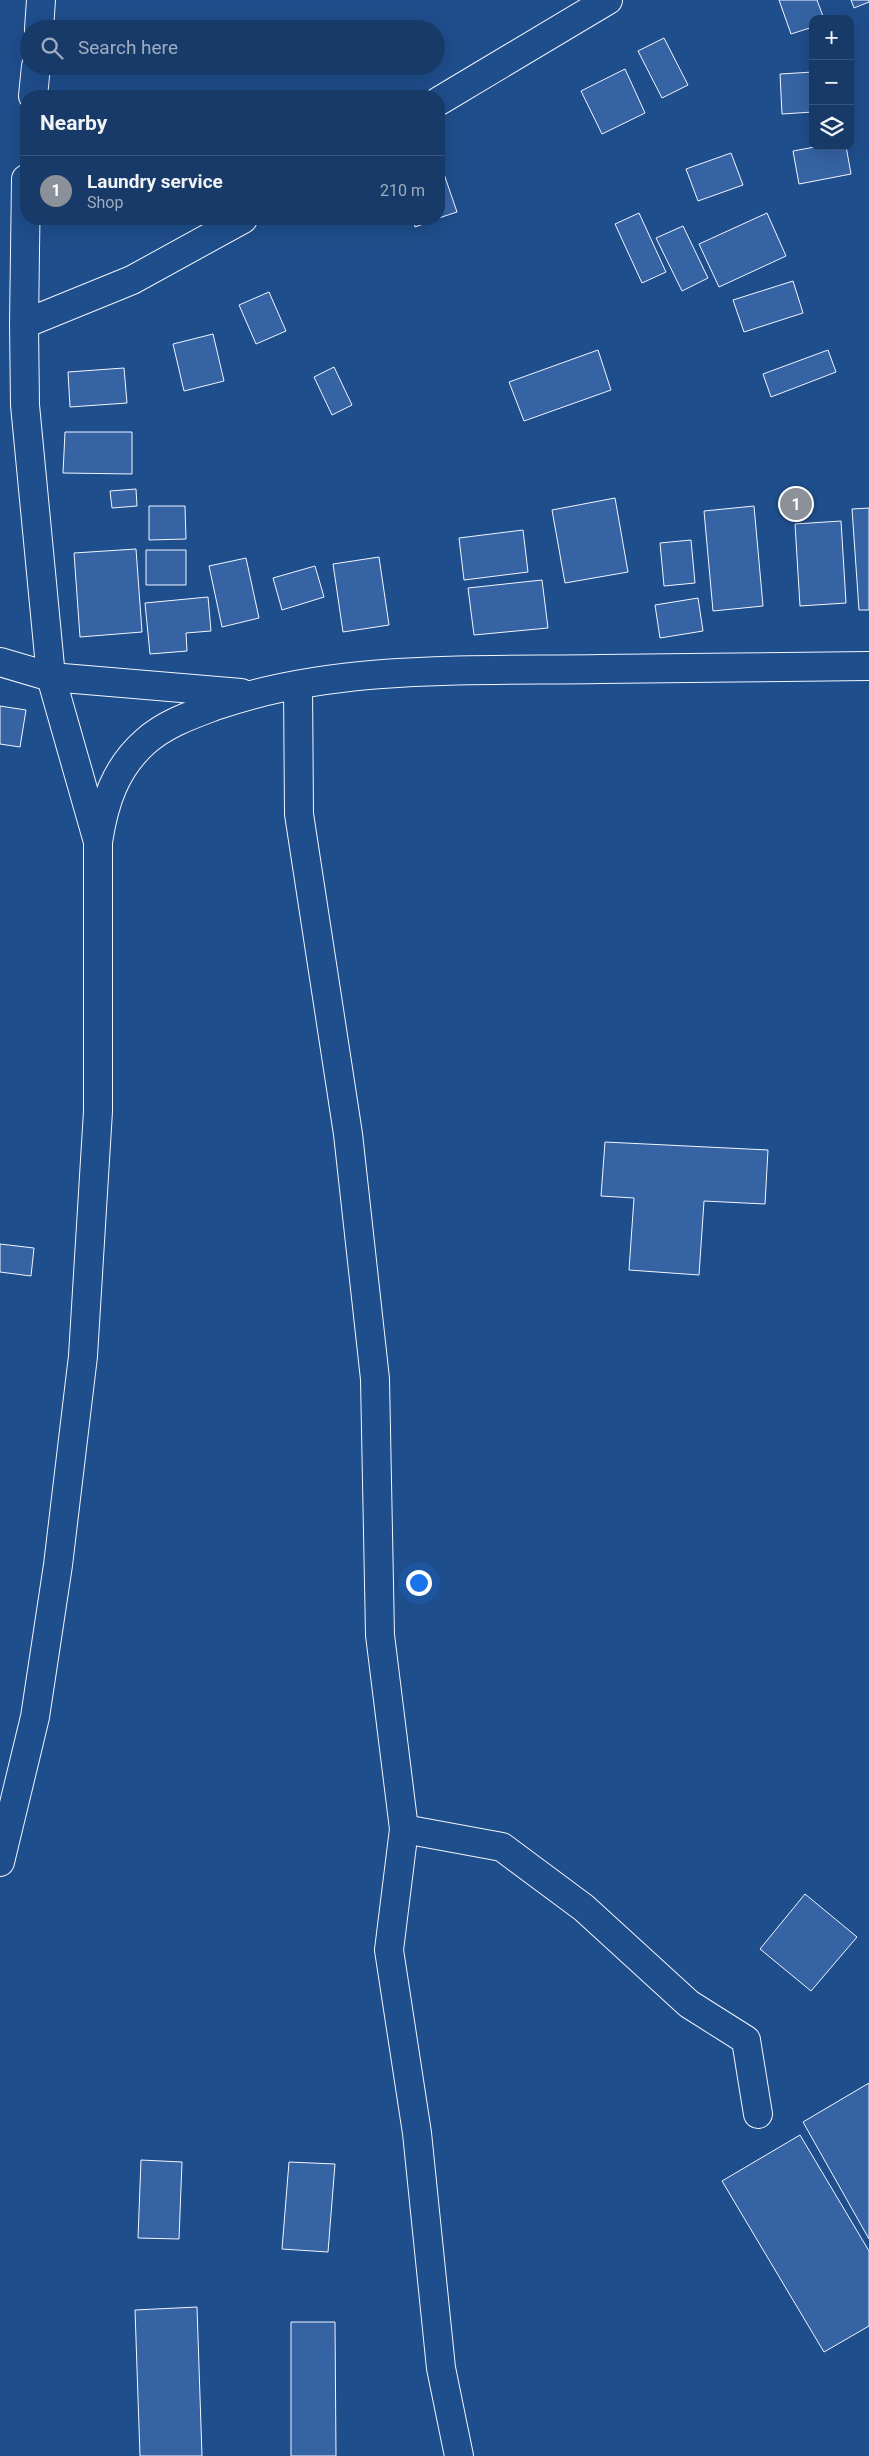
<!DOCTYPE html>
<html lang="en">
<head>
<meta charset="utf-8">
<style>
	:root { --surface:#173a69; --page:#244571; --text:#f1f3f6; --muted:#9eadc0; --line:#36547d; --accent:#8c9099 }
	body { margin:0; font-family:Roboto,sans-serif; background:var(--page); color:var(--text) }
	.controls { position:absolute; right:15px; top:15px; display:grid; overflow:hidden; border-radius:10px; box-shadow:0 5px 20px #0002 }
	.controls button { width:45px; height:45px; display:grid; place-items:center; padding:0; border:0; border-bottom:1px solid var(--line); background:var(--surface); color:var(--text); font:25px sans-serif }
	.you { position:absolute; left:418px; top:1582px; width:18px; height:18px; margin:-12px; border:4px solid #fff; border-radius:50%; background:#1a73e8; box-shadow:0 0 0 8px #1a73e833 }
	.badge { display:grid; place-items:center; width:32px; height:32px; border-radius:50%; background:var(--accent); color:#fff; font-size:16px; font-weight:700 }
	.pin { position:absolute; translate:-50% -50%; border:2px solid #fff; box-shadow:0 1px 5px #0006 }
	.list { margin:0; padding:0; list-style:none }
	h2 { display:flex; justify-content:space-between; align-items:center; height:65px; margin:0; padding:0 20px; font-size:21px }
	h2 small { font-size:16px; font-weight:400; color:var(--muted) }
	.list li { display:grid; grid-template-columns:32px 1fr auto; gap:15px; align-items:center; box-sizing:border-box; height:70px; padding:0 20px; border-top:1px solid var(--line) }
	.list b { display:block; font-size:19px; white-space:nowrap }
	.list p { margin:0; font-size:16px; white-space:nowrap; color:var(--muted) }
	.list em { font-size:16px; font-style:normal; color:var(--muted) }
	.icon { flex:none; width:28px; height:28px; fill:none; stroke:currentColor; stroke-width:2; stroke-linecap:round; stroke-linejoin:round }
	.map { position:relative; flex:none; width:869px; height:2456px; overflow:hidden }
	.search { position:absolute; background:var(--surface); box-shadow:0 5px 20px #0002; left:20px; top:20px; width:425px; height:55px; display:flex; align-items:center; gap:12px; box-sizing:border-box; padding:0 18px; border-radius:28px; color:var(--muted); font-size:19px }
	.panel { position:absolute; background:var(--surface); box-shadow:0 5px 20px #0002; left:20px; top:90px; width:425px; height:135px; border-radius:20px }
	.map>svg:first-child { display:block }
	.building { fill:#3563a3; stroke:#f2f6ff }
	.lines { fill:none; stroke-linecap:round; stroke-linejoin:round }
	.minor-casing { stroke:#f2f6ff; stroke-width:30 }
	.tertiary-casing { stroke:#f2f6ff; stroke-width:30 }
	.minor { stroke:#1f4e8c; stroke-width:28 }
	.tertiary { stroke:#1f4e8c; stroke-width:28 }
</style>
</head>
<body>
<div class="map">
<svg width="869" height="2456" viewBox="0 0 869 2456">
	<rect width="100%" height="100%" fill="#1f4e8c"/>
	<!-- building -->
	<path class="building" d="M779,0H817L824,19H813V27L791,34Z
		M851,0H869V2L854,8Z
		M664,38L688,85L662,98L638,51Z
		M625,69L645,113L602,134L581,91Z
		M813,72V112L782,114L780,74Z
		M820,146H846L851,174L799,184L793,151Z
		M731,153L743,185L698,201L686,169Z
		M443,171L457,212L439,218V173Z
		M639,213L666,272L642,283L615,224Z
		M767,213L786,256L719,287L699,244Z
		M413,219H438L415,227Z
		M683,226L708,278L682,291L656,238Z
		M793,281L803,313L744,332L733,300Z
		M269,292L286,331L256,344L239,305Z
		M213,334L224,381L184,391L173,344Z
		M598,350L611,390L524,421L509,382Z
		M828,350L836,372L771,397L763,374Z
		M334,367L352,405L332,415L314,377Z
		M124,368L127,403L70,407L68,372Z
		M65,432H132V474L63,473Z
		M136,489L137,506L112,508L110,491Z
		M615,498L628,572L565,583L552,510Z
		M149,506H185L186,539L149,540Z
		M754,506L763,606L713,611L704,511Z
		M869,508V610H859L852,509Z
		M841,521L846,603L800,606L795,524Z
		M523,530L528,572L464,580L459,538Z
		M691,540L695,583L664,586L660,543Z
		M136,549L142,632L80,637L74,553Z
		M146,550H186V585H146Z
		M379,557L389,625L343,632L333,564Z
		M246,558L259,618L222,627L209,566Z
		M315,566L324,597L282,610L273,578Z
		M542,580L548,628L474,635L468,588Z
		M208,597L211,631L186,633L187,651L150,654L145,603Z
		M698,598L703,631L660,638L655,605Z
		M0,706L26,710L20,747L0,744Z
		M605,1142L768,1150L765,1204L704,1201L699,1275L629,1270L634,1198L601,1196Z
		M0,1244L34,1248L31,1276L0,1272Z
		M805,1894L857,1937L811,1991L760,1949Z
		M869,2083V2239L803,2122Z
		M800,2135L869,2251V2326L824,2352L722,2181Z
		M141,2160L182,2162L179,2239L138,2238Z
		M289,2162L335,2164L328,2252L282,2249Z
		M197,2307L202,2456H140L135,2310Z
		M291,2322H335L336,2456H291Z"/>
	<g class="lines">
		<!-- minor casing -->
		<g class="minor-casing">
			<path id="minor" d="M39,29L41,0
				M33,96L36,66
				M439,101L608,0
				M26,179L24,324L25,405L51,677L98,842
				M24,324L132,280L243,219
				M298,686L299,814L348,1134L375,1379L380,1635L404,1829L389,1950L417,2133L441,2368L459,2456
				M404,1829L502,1847L584,1908L689,2004L746,2040L758,2114"/>
		</g>
		<!-- tertiary casing -->
		<g class="tertiary-casing">
			<path id="tertiary" d="M0,662L51,677L241,693
				M0,1862L35,1717L58,1565L83,1356L98,1111V842C104,803 115,768 146,741C165,724 191,715 215,706C335,664 473,671 600,669C690,668 779,667 869,666"/>
		</g>
		<!-- minor -->
		<use href="#minor" class="minor"/>
		<!-- tertiary -->
		<use href="#tertiary" class="tertiary"/>
	</g>
</svg>
<div class="controls">
<button>+</button>
<button>−</button>
<button><svg class="icon" aria-label="layers" viewBox="0 0 24 24"><path d="M12 4l9 5-9 5-9-5zM3 14l9 5 9-5"/></svg></button>
</div>
<div class="you"></div>
<div class="pin badge" style="left:796px;top:504px">1</div>
<div class="search"><svg class="icon" aria-label="search" viewBox="0 0 24 24"><circle cx="10" cy="10" r="6"/><path d="M15 15l6 6"/></svg>Search here</div>
<section class="panel">
<h2>Nearby<small></small></h2>
<ul class="list">
<li><span class="badge">1</span><div><b>Laundry service</b><p>Shop</p></div><em>210 m</em></li>
</ul>
</section>
</div>
</body>
</html>
